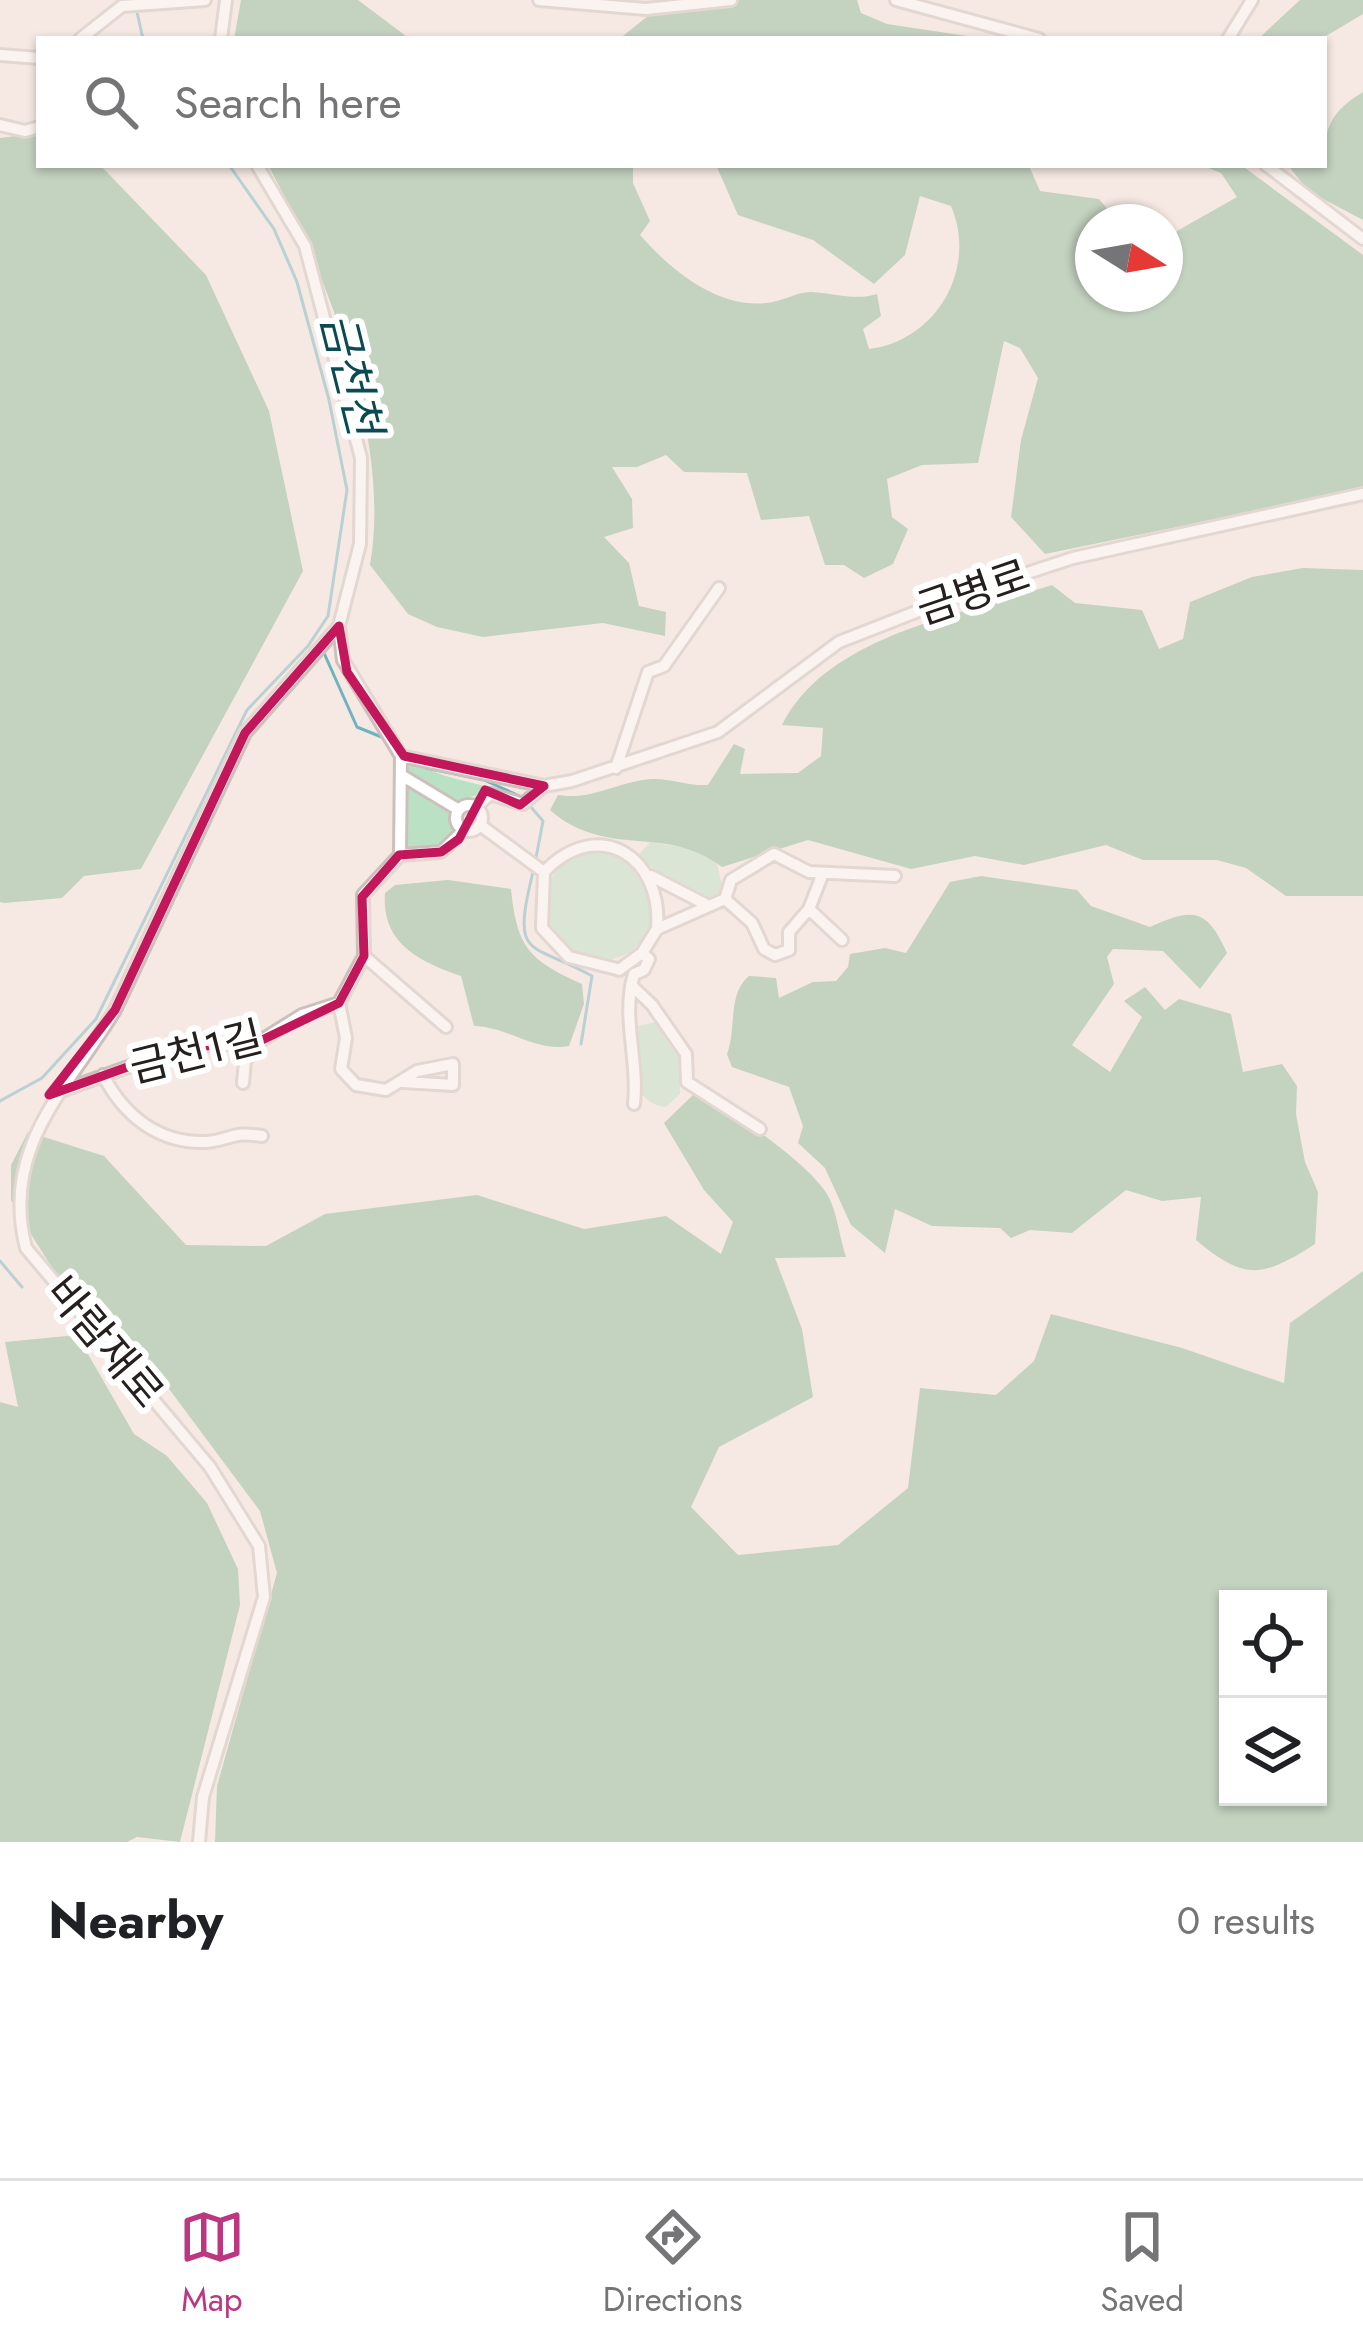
<!DOCTYPE html>
<html lang="en">
<head>
<meta charset="utf-8">
<style>
	:root { --surface:#fff; --page:#f6f6f6; --text:#202124; --muted:#757577; --line:#e0e0e0; --accent:#bb3881 }
	body { margin:0; font-family:Jost,"Noto Sans KR",sans-serif; background:var(--page); color:var(--text) }
	.controls { position:absolute; right:36px; bottom:36px; display:grid; overflow:hidden; border-radius:0px; box-shadow:0 3px 9px #0004 }
	.controls button { width:108px; height:108px; display:grid; place-items:center; padding:0; border:0; border-bottom:3px solid var(--line); background:var(--surface); color:var(--text); font:60px sans-serif }
	.compass { position:absolute; left:1075px; top:204px; width:108px; height:108px; border-radius:50%; background:var(--surface); box-shadow:0 3px 9px #0004; rotate:101deg }
	.list { margin:0; padding:0; list-style:none }
	h2 { display:flex; justify-content:space-between; align-items:center; height:156px; margin:0; padding:0 48px; font-size:51px }
	h2 small { font-size:39px; font-weight:400; color:var(--muted) }
	.icon { flex:none; width:66px; height:66px; fill:none; stroke:currentColor; stroke-width:2; stroke-linecap:round; stroke-linejoin:round }
	.map { position:relative; flex:none; width:1363px; height:1842px; overflow:hidden }
	.search { position:absolute; background:var(--surface); box-shadow:0 3px 9px #0004; left:36px; right:36px; top:36px; height:132px; display:flex; align-items:center; gap:30px; box-sizing:border-box; padding:0 42px; border-radius:0px; color:var(--muted); font-size:45px }
	.sheet { height:336px; background:var(--surface) }
	nav { display:flex; justify-content:space-around; align-items:center; box-sizing:border-box; height:168px; border-top:3px solid var(--line); background:var(--surface); font-size:33px; color:var(--muted) }
	nav a { display:grid; justify-items:center; gap:6px }
	nav .on { color:var(--accent) }
	.map>svg:first-child { display:block }
	.green { fill:#bbe1c5 }
	.forest { fill:#87b795; fill-rule:evenodd }
	.lines { fill:none; stroke-linecap:round; stroke-linejoin:round }
	.stream { stroke:#6fb3bf; stroke-width:3 }
	.minor-casing { stroke:#cdc0bb; stroke-width:16 }
	.minor { stroke:#fff; stroke-width:10 }
	.marked { fill:none; stroke:#c2185b; stroke-width:9; stroke-linejoin:round }
	.labels { text-anchor:middle; dominant-baseline:central; stroke-width:12; stroke-linejoin:round; paint-order:stroke }
	.street-label { font-size:42px; fill:#25201e; stroke:#fff }
	.water-label { font-size:45px; font-style:italic; fill:#0a4a52; stroke:#fff }
</style>
</head>
<body>
<div class="map">
<svg width="1363" height="1842" viewBox="0 0 1363 1842">
	<rect width="100%" height="100%" fill="#f6e9e3"/>
	<!-- green -->
	<path class="green" d="M416,763C448,782 487,783 523,798L489,792L451,802L405,769Z
		M409,784L448,810L453,833L444,847L413,850L405,843V786Z
		M650,842L699,850L717,863L724,895L696,900L637,857Z
		M544 906a55 55 0 1 1 110 0a55 55 0 1 1-110 0Z
		M656,1022L681,1054L680,1094L666,1107C627,1102 635,1059 632,1027Z"/>
	<!-- forest -->
	<path class="forest" d="M241,0H358L410,39H234Z
		M668,0H857L861,13L887,24L987,39H619Z
		M1300,0H1363V14L1321,39H1258Z
		M1363,92V220L1308,191L1288,165H1324C1324,128 1330,112 1363,92Z
		M39,133V165H100L206,275L269,411L303,571L141,869L84,876L62,898L4,903L0,902V138Z
		M268,165H633V183L650,221L640,235C671,270 716,308 766,303C782,302 796,292 811,292C834,293 855,301 877,294L881,316L863,329L869,349C936,341 978,269 951,206L920,196L905,255L874,284L813,240L738,215L716,165L1029,166L1040,191L1099,199L1115,218L1138,215L1143,222H1093V294H1165V266L1178,258L1172,242L1177,231L1237,197L1221,173L1201,165H1241L1363,255V489L1045,554L1011,517L1021,440L1038,378L1020,348L1004,341L978,463L922,465L887,479L892,517L908,529L893,564L864,578L844,565H825L809,516L761,520L747,473L684,472L666,455L637,467H612L632,499L633,528L604,537L629,563L639,606L666,612L665,636L603,623L483,637L437,627L408,614L370,565C392,440 327,274 268,165Z
		M1303,568L1363,570V896H1286L1246,868L1217,860H1143L1106,845L1024,865L975,856L911,869L808,840L722,867C664,823 607,860 550,810L558,795C592,801 618,781 652,779C669,778 688,786 708,785L734,744L745,749L740,774L798,773L821,756L823,728L782,725C828,634 963,615 1052,585L1075,603L1142,610L1159,649L1183,639L1190,602L1252,577Z
		M981,876L1077,890L1091,906L1150,927C1194,907 1207,909 1227,953L1200,989L1163,951L1113,949L1107,957L1114,984L1072,1045L1110,1072L1142,1017L1124,1001L1145,987L1165,1010L1179,999L1231,1014L1243,1072L1282,1064L1297,1086L1296,1114L1305,1162L1318,1192L1315,1244C1262,1278 1245,1281 1196,1240L1201,1197L1162,1201L1126,1190L1072,1233L1030,1230L1011,1238L1000,1228L932,1226L895,1209L885,1253L851,1225L825,1168L798,1143L803,1126L789,1087L732,1067L727,1054C737,1028 727,994 749,976L776,978L779,998L813,982L836,981L848,967L850,954L885,948L906,953L950,882Z
		M448,880L511,889C517,948 529,960 582,984L584,1004L569,1046C535,1052 509,1027 474,1026L461,976C420,962 381,944 385,893L395,885Z
		M694,1094C728,1107 819,1169 831,1202C838,1219 840,1239 846,1257L775,1258L802,1329L813,1397L719,1447L691,1507L738,1555L838,1545L908,1488L920,1388L996,1395L1034,1361L1051,1314L1182,1348L1284,1383L1290,1323L1363,1271V1842H215L217,1786L277,1573L260,1511L149,1362L58,1277L22,1220L11,1200V1165L28,1132L104,1156L186,1245L266,1246L325,1214L477,1195L584,1229L666,1216L721,1254L733,1222L704,1190L664,1123ZM1228,1599H1318V1797H1228Z
		M77,1335L134,1434L167,1456L207,1503L238,1569L240,1605L180,1842L137,1837L127,1842H0V1402L18,1407L5,1342Z"/>
	<g class="lines">
		<!-- stream -->
		<path class="stream" d="M137,12L143,39
			M324,653L357,727L384,738
			M426,768L484,780L524,798
			M530,806L543,821L535,863
			M533,872C511,961 529,941 592,976L581,1044
			M0,1101L42,1078L96,1019L247,710L308,646L328,616L347,490L329,400L297,282L274,229L229,165
			M0,1261L22,1287"/>
		<!-- minor casing -->
		<g class="minor-casing">
			<path id="minor" d="M539,0L646,9L731,0
				M896,0L1039,39
				M80,39L122,6L205,0
				M221,39L226,0
				M1228,39L1252,0
				M0,55L39,58
				M0,125L25,131L39,127
				M257,165L305,246L361,458L360,544L339,626L343,660L401,756L544,786L572,781L718,732L839,642L954,597L1073,558L1363,494
				M1266,165L1363,239
				M616,768L648,672L664,666L719,588
				M401,775L459,810
				M456 818a13 13 0 1 1 26 0a13 13 0 1 1-26 0Z
				M476,807L490,794L523,804L544,786
				M480,825L544,872
				M400,855L441,852L464,830
				M651,876L705,904
				M725,899L731,880L774,854L809,872L895,876
				M809,909L842,940
				M364,956L446,1027
				M617,969L569,957L542,928L544,872C599,815 663,857 657,929L725,899L752,923L764,949L775,955L789,950V932L809,909L823,873
				M619,970L642,953L657,929
				M631,985L652,1005L686,1054L687,1082L760,1129
				M339,1003L346,1038L341,1069L356,1085L386,1090L417,1071L453,1064V1085L403,1082
				M103,1075C124,1116 159,1144 207,1142C232,1140 229,1131 262,1136
				M243,1083L245,1061L262,1040
				M53,1094L178,1049L262,1040L302,1015L339,1003L364,956L363,895L400,855L401,756
				M634,1104C639,1059 621,1018 634,974L644,970L649,959L642,953
				M199,1842L203,1797L264,1597L259,1546L210,1467L26,1248C0,1147 68,1088 115,1010L245,733L339,626"/>
		</g>
		<!-- minor -->
		<use href="#minor" class="minor"/>
	</g>
	<!-- marked area -->
	<path d="M0 0H1363V1842H0ZM339,626L347,672L404,756L544,786L520,805L485,790L459,839L441,852L399,855L362,897L364,956L339,1003L262,1040L178,1049L49,1095L115,1010L245,733Z" fill="#f6e9e3" fill-opacity=".55" fill-rule="evenodd"/>
	<path class="marked" d="M339,626L347,672L404,756L544,786L520,805L485,790L459,839L441,852L399,855L362,897L364,956L339,1003L262,1040L178,1049L49,1095L115,1010L245,733Z"/>
	<g class="labels">
		<!-- street labels -->
		<g class="street-label">
			<text transform="translate(973 592) rotate(-19)">금병로</text>
			<text transform="translate(196 1052) rotate(-14)">금천1길</text>
			<text transform="translate(105 1342) rotate(50)">바람재로</text>
		</g>
		<!-- water labels -->
		<g class="water-label">
			<text transform="translate(351 374) rotate(76)">금천천</text>
		</g>
	</g>
</svg>
<div class="controls">
<button><svg class="icon" aria-label="locate" viewBox="0 0 24 24"><circle cx="12" cy="12" r="6"/><path d="M12 2v4M12 18v4M2 12h4M18 12h4"/></svg></button>
<button><svg class="icon" aria-label="layers" viewBox="0 0 24 24"><path d="M12 4l9 5-9 5-9-5zM3 14l9 5 9-5"/></svg></button>
</div>
<svg class="compass" viewBox="-18 -18 36 36"><path d="M0-13l5 13h-10z" fill="#e53935"/><path d="M0 13l5-13h-10z" fill="#757577"/></svg>
<div class="search"><svg class="icon" aria-label="search" viewBox="0 0 24 24"><circle cx="10" cy="10" r="6"/><path d="M15 15l6 6"/></svg>Search here</div>
</div>
<section class="sheet">
<h2>Nearby<small>0 results</small></h2>
<ul class="list">
</ul>
</section>
<nav>
<a class="on"><svg class="icon" aria-label="map" viewBox="0 0 24 24"><path d="M3 6l6-2 6 2 6-2v14l-6 2-6-2-6 2zM9 4v14M15 6v14"/></svg>Map</a>
<a><svg class="icon" aria-label="directions" viewBox="0 0 24 24"><path d="M12 3l9 9-9 9-9-9zM9 14v-3h6M13 9l2 2-2 2"/></svg>Directions</a>
<a><svg class="icon" aria-label="saved" viewBox="0 0 24 24"><path d="M7 4h10v16l-5-4-5 4z"/></svg>Saved</a>
</nav>
</body>
</html>
